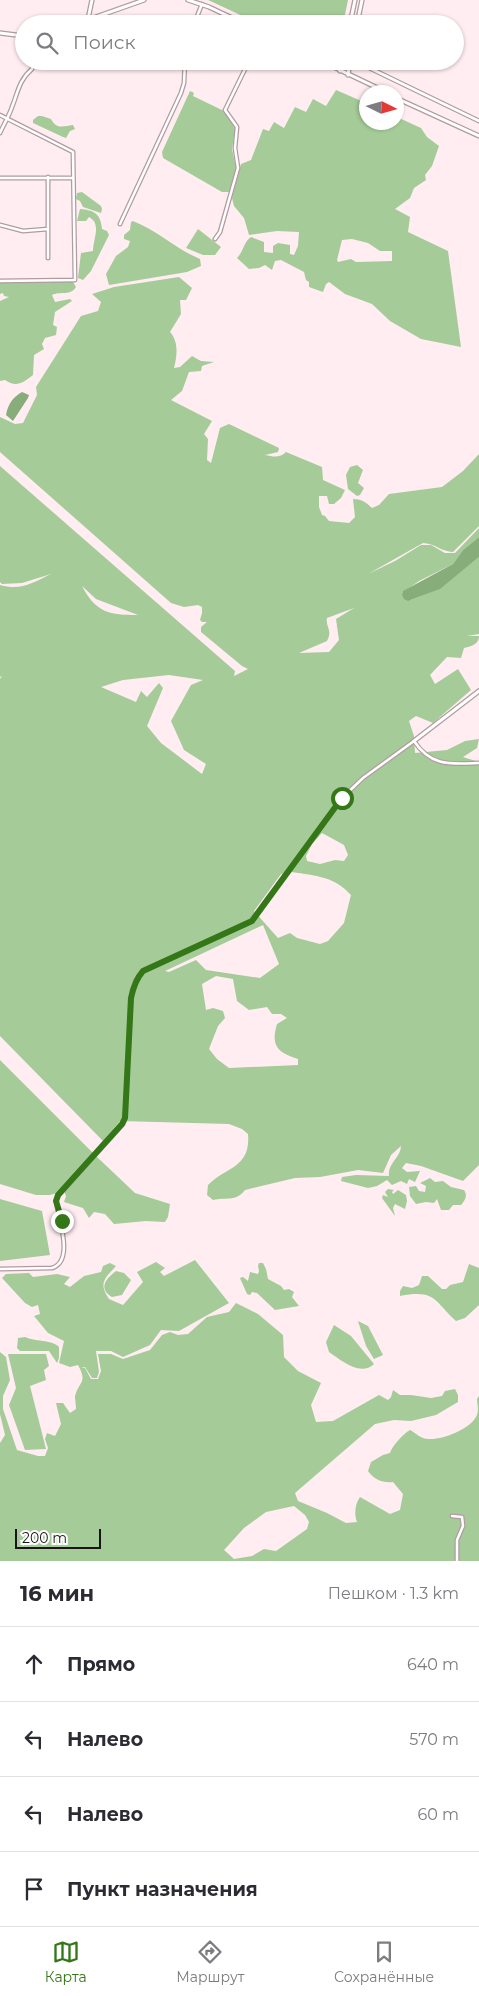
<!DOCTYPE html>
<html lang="ru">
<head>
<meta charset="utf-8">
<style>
	:root { --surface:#fff; --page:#f7f7f7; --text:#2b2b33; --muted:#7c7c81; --line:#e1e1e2; --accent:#347717 }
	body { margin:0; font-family:Montserrat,sans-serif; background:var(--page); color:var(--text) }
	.compass { position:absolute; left:359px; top:85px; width:45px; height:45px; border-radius:50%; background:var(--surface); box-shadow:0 1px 4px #0004; rotate:95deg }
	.scale { position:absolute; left:15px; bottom:12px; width:86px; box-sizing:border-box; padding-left:5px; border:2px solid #1b1415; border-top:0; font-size:14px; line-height:18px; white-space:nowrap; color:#1b1415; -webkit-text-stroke:4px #fff; paint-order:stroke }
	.stop { position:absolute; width:15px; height:15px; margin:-11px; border:4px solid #347717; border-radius:50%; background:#fff }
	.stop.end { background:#347717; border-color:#fff; box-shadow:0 1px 5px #0008 }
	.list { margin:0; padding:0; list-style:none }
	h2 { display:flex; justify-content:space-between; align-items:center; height:65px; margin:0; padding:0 20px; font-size:21px }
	h2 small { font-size:16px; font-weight:400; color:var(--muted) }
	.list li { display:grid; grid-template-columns:32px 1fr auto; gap:15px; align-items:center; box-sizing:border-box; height:75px; padding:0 20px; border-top:1px solid var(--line) }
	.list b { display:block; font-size:19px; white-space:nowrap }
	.list em { font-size:16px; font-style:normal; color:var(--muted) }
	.icon { flex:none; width:28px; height:28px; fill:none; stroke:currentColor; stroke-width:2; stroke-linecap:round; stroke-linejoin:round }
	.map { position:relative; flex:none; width:479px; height:1561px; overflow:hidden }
	.search { position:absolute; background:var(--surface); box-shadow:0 1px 4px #0004; left:15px; right:15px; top:15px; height:55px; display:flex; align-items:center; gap:12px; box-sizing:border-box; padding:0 18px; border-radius:28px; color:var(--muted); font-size:19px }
	.sheet { height:365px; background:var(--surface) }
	nav { display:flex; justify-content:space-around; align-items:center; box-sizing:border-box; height:70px; border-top:1px solid var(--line); background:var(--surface); font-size:14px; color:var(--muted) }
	nav a { display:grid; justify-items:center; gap:2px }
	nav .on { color:var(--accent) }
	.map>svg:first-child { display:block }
	.green { fill:#a5cb99; fill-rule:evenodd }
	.water { fill:#87ad7b }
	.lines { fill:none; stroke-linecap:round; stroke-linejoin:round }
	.street-casing { stroke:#b09ca0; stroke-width:5 }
	.secondary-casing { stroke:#b09ca0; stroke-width:5.5 }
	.street { stroke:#fff; stroke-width:2.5 }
	.secondary { stroke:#fff; stroke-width:3 }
	.route { stroke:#347717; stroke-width:6 }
</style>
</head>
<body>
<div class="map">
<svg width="479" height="1561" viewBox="0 0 479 1561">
	<rect width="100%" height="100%" fill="#ffedf1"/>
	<!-- green -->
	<path class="green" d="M208,0H348L343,24H335C328,13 318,11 309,24H260Z
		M336,90L366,103V122H396L397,117L421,128L427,137L439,146L432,166L425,175L426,180L414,188L410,198L395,209L410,217L408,232L448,251L461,347L421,339L390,321L372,304L345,294L329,282L326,284L323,292L309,287V282L306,280L304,272L281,260L275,261L272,270L265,265L259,268L249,269L237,258C244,251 243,243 251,237L264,242V252L273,253V246L278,243L290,245V254L294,255L298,246L299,232L277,231L249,235L244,218L234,206L232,198L241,164L251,160L263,129L269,131L274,122L284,128L295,107L306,112L313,99L326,106ZM352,239L368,243L380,251H392V261L356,262L351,259L338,262L337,260L342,240Z
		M190,91L194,93L193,96L226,112L235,129L232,149L236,168L229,192H222L163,158L162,152Z
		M38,116H42L51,119C57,130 63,126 73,125L75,129L70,131L66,138L63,137L33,123V120Z
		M82,192L101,206L102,209L101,213L83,207L80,201L76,199L77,193Z
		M80,209C94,210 101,214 102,229L107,231L109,235L91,271L83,280L78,278L81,253L93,251C93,239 102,224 89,217L86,221H77Z
		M133,221C158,231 176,249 200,259L201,266L187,272L109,285L106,274L116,256L128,247L130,241L124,239V235L130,230L131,222Z
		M198,229L221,247L215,255H203L186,248Z
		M179,277L192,288L186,300H180L181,314L170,332C179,342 177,356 174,368L180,367L192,356L201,361L214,362L202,366L201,371L189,372L182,391L171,400L212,421L204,434L208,439L207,460L211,463L220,428L229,424L279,448L278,452L265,455C274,457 280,458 286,452L322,467L323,480L345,490L341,498L334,504H329L327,496H319V507L322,515L325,516L329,521L349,523L355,517L353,499C361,499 366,502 372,508L379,505L389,494L442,487L463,471L479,454V526L453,552C442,552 434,543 423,543L368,574L395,561L421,545H431L445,553H455L479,528V537L463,550L453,564L419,581L402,593L411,600L439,589L479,557V634L467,636H479C479,644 472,646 464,648L461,658L447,657L430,675L435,684L458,669L471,690L433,723L416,716L409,721L414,736L415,753L447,750L465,741L479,739L477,748L463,757L479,762V1165L463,1181L421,1166L406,1163L402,1168L407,1172L420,1171L415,1182L409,1179L407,1184L401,1181L392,1185L387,1180L377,1186L368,1188L341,1181L342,1177L356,1175L389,1176C387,1164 401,1157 401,1146L391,1155L383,1173L358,1170L320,1177L295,1178L245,1190C236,1202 226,1197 213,1200L207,1195L208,1185C226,1167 251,1168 248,1134L242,1129L229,1124L120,1121L103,1141L0,1036V679L2,676L0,677V585C21,591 32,583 51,574L22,583L2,584L0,582V466L235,671L234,676L248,669L242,666L201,632V627L207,622H202L200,620L202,613V607L198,605L184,607L171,603L0,452V417L15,424L23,423L37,395L36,387L81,316L98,311L101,302L92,294L114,287ZM82,586L96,599L138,615C110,615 96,613 82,586ZM354,608L336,619L339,640L329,652L299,653L327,641C333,630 325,626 327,618ZM169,675L203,680L191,685L171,721L184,750L206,764L202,774L161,743L147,726L163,688L159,683L147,697L141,691L136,702L101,687L123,680ZM322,833L344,845L348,855L344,861L335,860L320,864L307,861L306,856L312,844ZM292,872C316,876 334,876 351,895L344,923L328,941L320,944L297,938L290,933L278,938L254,911L281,874ZM263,925L279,964L260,978L206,970L196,960L169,972L165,971ZM216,976L233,979L237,1001L249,1010L267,1007L272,1014H281L287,1018L277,1024C270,1047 279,1053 298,1059V1065L229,1068L217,1059L209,1049L218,1026L225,1018L223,1011L213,1008L206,1010L202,984Z
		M0,282H73L76,287C71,296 60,291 52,295L55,302L70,299L72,301L55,312L53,325L57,327L56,335L45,338L42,344L44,349L34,355L33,375C23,383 16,388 5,380L0,381V301L9,297L4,296L3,293L0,294Z
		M357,465L363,470L358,483L364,488L360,495L357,496L348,489L346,475L350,467Z
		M0,1060L97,1157L135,1193L170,1204L168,1217L165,1222L146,1221L114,1224L105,1214L94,1212L89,1218L83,1208L64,1202L66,1196L64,1191L50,1195H36L0,1184Z
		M430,1178L435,1182L443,1181L451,1187L464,1190C468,1196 465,1200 461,1205H453L449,1210H441L437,1199L434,1203L426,1202L416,1204L410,1196L409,1187L416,1186L419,1191L425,1192L426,1186L420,1183Z
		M388,1189L394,1190L392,1192L393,1194L398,1190L406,1195L407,1201L405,1209L395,1204L393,1208L395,1216L382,1198L383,1195L388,1197L385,1192Z
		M0,1199L42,1211L50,1255L0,1261Z
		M195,1260L229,1303L179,1331L161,1330L150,1345L123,1357L111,1351H96L99,1372L97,1378H92L85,1367L81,1368H85L91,1379H98L101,1371L98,1354H111L123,1359L150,1350L162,1335L170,1332L178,1335L188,1334L207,1317L229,1312L236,1303L258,1314L283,1335L284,1357L298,1371L321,1383L311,1405L316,1422L333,1421L379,1395L388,1400L391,1397L393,1390L400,1395H411L431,1398L442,1396L445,1391L455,1389L458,1395V1402L436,1415L411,1421L394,1420L375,1424L295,1493L298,1501L327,1513L346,1523L357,1522C354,1514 355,1504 360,1497L390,1514L400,1510L403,1494L393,1482C383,1483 374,1480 368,1471L371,1462L383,1455L390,1453C392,1446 403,1434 410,1430C416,1433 421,1439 428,1439C443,1440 471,1429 477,1415C479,1409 477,1404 477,1399L479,1396V1561H0V1443L5,1435L0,1414V1352L6,1357L10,1380L3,1396V1409L17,1450L38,1456H45L48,1448L45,1439L47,1433L55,1436L61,1424L56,1403H63L70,1413L76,1409C76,1405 75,1400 75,1396C79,1381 88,1383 78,1365L70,1367L59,1363L64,1341L48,1333L34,1316L40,1314L38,1305L32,1307L25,1303L2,1278L6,1274L29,1273L33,1277L57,1274L70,1277L64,1284L70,1287L84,1276L101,1272L103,1266L110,1263L116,1266C105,1278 98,1283 109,1299L123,1305L143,1282L137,1272L156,1262L165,1268L160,1272L164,1276ZM294,1506L305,1515L309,1522L307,1529L276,1551L264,1549L252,1556L234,1559L224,1550L244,1528L266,1512Z
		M259,1263H263L266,1269L268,1279L281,1286L284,1290L289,1289L294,1292L292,1297L299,1306L275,1310L257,1293L252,1292L250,1295L247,1294L240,1278L243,1277L248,1281L250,1272L258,1274L259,1271L258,1266Z
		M469,1264L479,1268V1305L465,1318L456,1321C434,1301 436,1289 400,1296V1291L403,1286L412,1288L419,1285L422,1276H428L442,1289H446L450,1285L463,1282Z
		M116,1271L124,1273L131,1280L122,1295L112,1297C97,1288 107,1278 116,1271Z
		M358,1321L368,1326L383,1355L374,1359L366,1346Z
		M334,1325L351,1336L374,1364C360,1377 341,1360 329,1352L326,1342Z
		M25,1337C35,1342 51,1339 59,1347V1358L57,1363L49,1351H20L17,1348L18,1338Z
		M8,1354H46L49,1366L44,1370L46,1380L30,1386L46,1449L25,1450L9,1405L16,1388Z"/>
	<!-- water -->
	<path class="water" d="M22,392L29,395L28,398L13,421L6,415C8,404 13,397 22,392Z
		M479,537V557L440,589L408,601L404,599L402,595L403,591L453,564L463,550Z"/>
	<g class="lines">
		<!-- street casing -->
		<g class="street-casing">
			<path id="street" d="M194,24L202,4
				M355,61L479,121
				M0,115L73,152L75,280L0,281
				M0,133C4,124 9,116 12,107C18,92 19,80 32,69L33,61
				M0,178H73
				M120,224L181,93L184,83L185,61
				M0,225L23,231L48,229
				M215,239L220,232L238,168L235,148L237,127L225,110L249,61
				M48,258V177
				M0,1269L52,1268C75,1261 58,1217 56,1201L59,1195L123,1124L125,1119L131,999L136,980L143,971L251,921L342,798L363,778L414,741C431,767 451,764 479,763
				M452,1516L462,1517L463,1526L457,1540V1561"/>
		</g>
		<!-- secondary casing -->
		<g class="secondary-casing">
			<path id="secondary" d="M188,0L209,7L245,24
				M88,19L92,0
				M76,24L144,0
				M350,24L355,0
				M357,24L362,0
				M0,33L24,36
				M321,61L386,92
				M340,71L343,61
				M348,75L350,61
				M396,98L479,136
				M414,741L479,691"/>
		</g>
		<!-- street -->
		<use href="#street" class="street"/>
		<!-- secondary -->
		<use href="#secondary" class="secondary"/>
	</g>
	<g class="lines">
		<!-- route -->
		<path class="route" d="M62,1221L56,1201L58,1195L122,1124L125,1118L131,998C133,988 136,979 143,971L252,921L342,798"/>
	</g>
</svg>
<svg class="compass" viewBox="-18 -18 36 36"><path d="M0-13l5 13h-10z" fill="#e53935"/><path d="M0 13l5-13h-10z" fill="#7c7c81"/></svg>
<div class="scale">200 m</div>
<div class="stop" style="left:342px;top:798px"></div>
<div class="stop end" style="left:62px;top:1221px"></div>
<div class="search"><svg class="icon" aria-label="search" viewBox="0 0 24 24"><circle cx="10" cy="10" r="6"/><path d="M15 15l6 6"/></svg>Поиск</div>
</div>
<section class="sheet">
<h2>16 мин<small>Пешком · 1.3 km</small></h2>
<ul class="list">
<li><svg class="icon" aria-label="ahead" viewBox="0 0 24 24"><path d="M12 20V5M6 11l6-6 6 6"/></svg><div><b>Прямо</b></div><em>640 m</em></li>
<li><svg class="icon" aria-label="left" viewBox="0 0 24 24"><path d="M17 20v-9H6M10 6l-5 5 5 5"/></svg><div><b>Налево</b></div><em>570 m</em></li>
<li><svg class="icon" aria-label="left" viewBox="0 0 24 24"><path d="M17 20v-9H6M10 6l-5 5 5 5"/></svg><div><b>Налево</b></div><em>60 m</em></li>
<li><svg class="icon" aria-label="arrive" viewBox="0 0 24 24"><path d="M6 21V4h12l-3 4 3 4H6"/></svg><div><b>Пункт назначения</b></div></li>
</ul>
</section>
<nav>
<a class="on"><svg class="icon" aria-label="map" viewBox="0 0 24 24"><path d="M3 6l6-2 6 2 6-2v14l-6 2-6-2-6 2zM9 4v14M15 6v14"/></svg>Карта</a>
<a><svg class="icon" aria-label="directions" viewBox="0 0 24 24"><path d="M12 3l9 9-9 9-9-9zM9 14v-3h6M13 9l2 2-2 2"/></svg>Маршрут</a>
<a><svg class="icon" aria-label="saved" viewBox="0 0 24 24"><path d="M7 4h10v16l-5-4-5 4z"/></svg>Сохранённые</a>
</nav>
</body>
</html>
